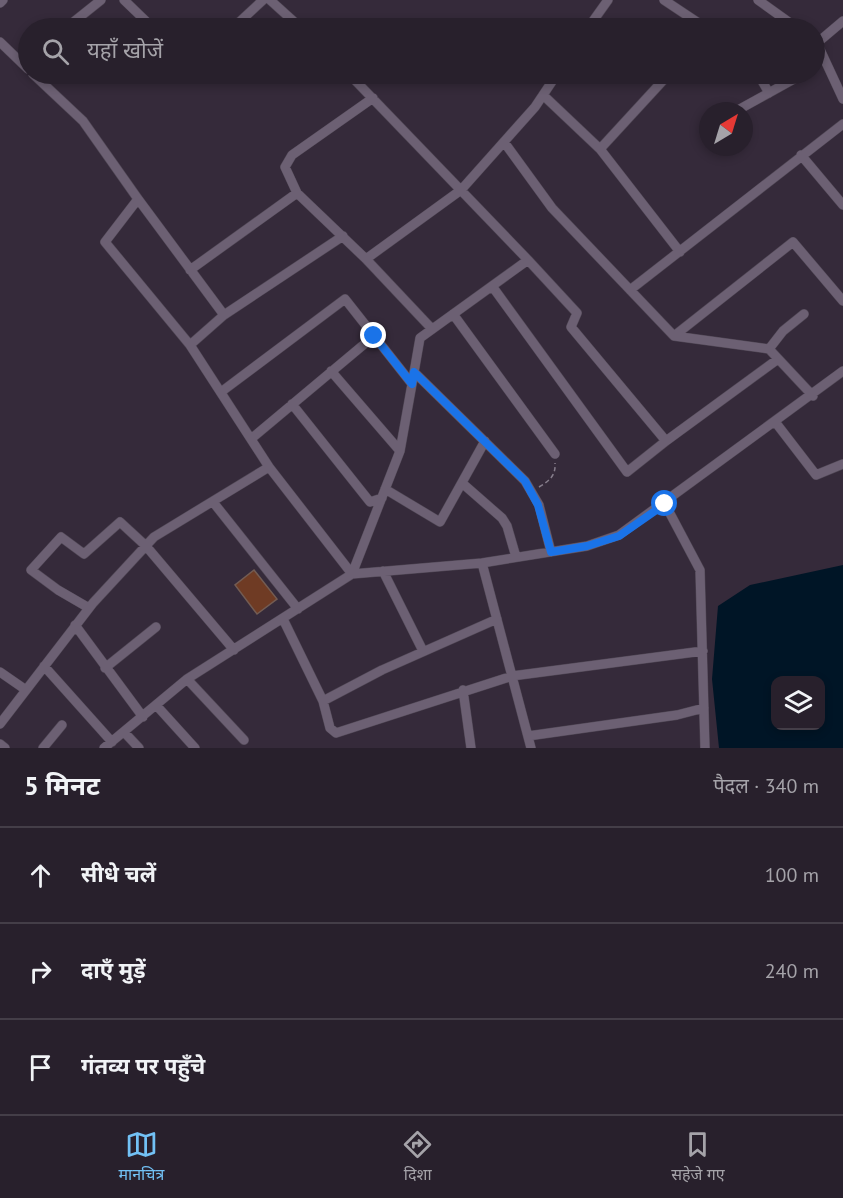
<!DOCTYPE html>
<html lang="hi">
<head>
<meta charset="utf-8">
<style>
	:root { --surface:#28202c; --page:#302834; --text:#f1f3f6; --muted:#a5a3a9; --line:#443e48; --accent:#72c1f5 }
	body { margin:0; font-family:"PT Sans","Noto Sans Devanagari",sans-serif; background:var(--page); color:var(--text) }
	.controls { position:absolute; right:18px; bottom:18px; display:grid; overflow:hidden; border-radius:12px; box-shadow:0 3px 9px #0003 }
	.controls button { width:54px; height:54px; display:grid; place-items:center; padding:0; border:0; border-bottom:2px solid var(--line); background:var(--surface); color:var(--text); font:30px sans-serif }
	.compass { position:absolute; left:699px; top:102px; width:54px; height:54px; border-radius:50%; background:var(--surface); box-shadow:0 3px 9px #0003; rotate:38deg }
	.stop { position:absolute; width:18px; height:18px; margin:-14px; border:4px solid #1a73e8; border-radius:50%; background:#fff }
	.stop.end { background:#1a73e8; border-color:#fff; box-shadow:0 2px 6px #0008 }
	.list { margin:0; padding:0; list-style:none }
	h2 { display:flex; justify-content:space-between; align-items:center; height:78px; margin:0; padding:0 24px; font-size:26px }
	h2 small { font-size:20px; font-weight:400; color:var(--muted) }
	.list li { display:grid; grid-template-columns:39px 1fr auto; gap:18px; align-items:center; box-sizing:border-box; height:96px; padding:0 24px; border-top:2px solid var(--line) }
	.list b { display:block; font-size:22px; white-space:nowrap }
	.list em { font-size:20px; font-style:normal; color:var(--muted) }
	.icon { flex:none; width:33px; height:33px; fill:none; stroke:currentColor; stroke-width:2; stroke-linecap:round; stroke-linejoin:round }
	.map { position:relative; flex:none; width:843px; height:748px; overflow:hidden }
	.search { position:absolute; background:var(--surface); box-shadow:0 3px 9px #0003; left:18px; right:18px; top:18px; height:66px; display:flex; align-items:center; gap:15px; box-sizing:border-box; padding:0 21px; border-radius:33px; color:var(--muted); font-size:22px }
	.sheet { height:366px; background:var(--surface) }
	nav { display:flex; justify-content:space-around; align-items:center; box-sizing:border-box; height:84px; border-top:2px solid var(--line); background:var(--surface); font-size:16px; color:var(--muted) }
	nav a { display:grid; justify-items:center; gap:3px }
	nav .on { color:var(--accent) }
	.map>svg:first-child { display:block }
	.water { fill:#001526; fill-rule:evenodd }
	.building { fill:#6f3b24; stroke:#735c53; stroke-width:1.5 }
	.lines { fill:none; stroke-linecap:round; stroke-linejoin:round }
	.minor-casing { stroke:#504755; stroke-width:10 }
	.path { stroke:#867d8b; stroke-width:1.5; stroke-dasharray:4.5 3; stroke-linecap:butt }
	.minor { stroke:#6c6073; stroke-width:9 }
	.route { stroke:#1a73e8; stroke-width:8 }
</style>
</head>
<body>
<div class="map">
<svg width="843" height="748" viewBox="0 0 843 748">
	<rect width="100%" height="100%" fill="#352a3a"/>
	<!-- water -->
	<path class="water" d="M843,565V748H719L712,679L718,606L750,585ZM776,680H820V726H776Z"/>
	<!-- building -->
	<path class="building" d="M254,570L277,599L257,614L235,585Z"/>
	<g class="lines">
		<!-- minor casing -->
		<g class="minor-casing">
			<path id="minor" d="M124,0L153,28
				M270,0L301,28
				M664,0L706,28
				M758,0L797,28
				M0,3L3,0
				M66,28L101,0
				M233,28L263,0
				M588,28L608,0
				M0,42L28,69
				M814,42L817,43L843,21
				M817,43L843,99
				M33,74L83,121L138,199L105,242L190,345L269,467
				M349,74L528,260L420,338L412,384
				M758,74L769,93
				M543,95L600,149L680,252
				M738,110L803,74
				M504,142L552,208L674,336L769,349L813,396
				M600,149L669,74
				M801,155L843,205
				M297,193L285,167L292,155L373,98
				M138,199L224,315L190,345
				M190,270L297,193L366,259
				M492,286L627,472L666,441L571,327L577,313L528,260
				M630,290L843,124
				M453,314L555,454
				M224,315L343,236
				M432,329L366,259L461,190L535,107L557,74
				M674,336L793,242L843,301
				M769,349L783,331L804,314
				M331,371L400,451
				M414,372L525,481L539,505L551,552
				M221,392L345,299L412,384L400,451L352,574
				M292,404L370,502L382,498
				M776,423L816,475L843,464
				M251,439L374,336
				M666,441L778,359
				M462,483L502,518L507,526L516,557
				M385,489L440,522L485,441
				M213,502L298,609
				M665,504L700,570L705,748
				M482,563L531,748
				M383,571L423,651
				M89,608L58,590L31,570L61,537L84,554L120,522L146,546L234,650
				M283,619L323,701L330,728L336,733L512,676L703,651
				M75,625L143,717
				M44,666L112,742
				M105,668L156,627
				M0,672L26,690
				M187,679L244,740
				M463,690L471,748
				M323,701L382,670L497,619
				M156,705L195,748
				M0,724L93,603L154,537L269,467L352,574
				M124,732L139,748
				M528,736L677,715L704,708
				M0,744L5,748
				M43,748L62,725
				M104,748L187,679L352,574L482,563L587,546L619,535L843,371"/>
		</g>
		<!-- path -->
		<path class="path" d="M539,487C549,481 556,476 555,463"/>
		<!-- minor -->
		<use href="#minor" class="minor"/>
	</g>
	<g class="lines">
		<!-- route -->
		<path class="route" d="M374,336L412,384L414,372L525,481L538,505L551,552L587,546L619,536L665,504"/>
	</g>
</svg>
<div class="controls">
<button><svg class="icon" aria-label="layers" viewBox="0 0 24 24"><path d="M12 4l9 5-9 5-9-5zM3 14l9 5 9-5"/></svg></button>
</div>
<svg class="compass" viewBox="-18 -18 36 36"><path d="M0-13l5 13h-10z" fill="#e53935"/><path d="M0 13l5-13h-10z" fill="#a5a3a9"/></svg>
<div class="stop" style="left:665px;top:504px"></div>
<div class="stop end" style="left:374px;top:336px"></div>
<div class="search"><svg class="icon" aria-label="search" viewBox="0 0 24 24"><circle cx="10" cy="10" r="6"/><path d="M15 15l6 6"/></svg>यहाँ खोजें</div>
</div>
<section class="sheet">
<h2>5 मिनट<small>पैदल · 340 m</small></h2>
<ul class="list">
<li><svg class="icon" aria-label="ahead" viewBox="0 0 24 24"><path d="M12 20V5M6 11l6-6 6 6"/></svg><div><b>सीधे चलें</b></div><em>100 m</em></li>
<li><svg class="icon" aria-label="right" viewBox="0 0 24 24"><path d="M7 20v-9h11M14 6l5 5-5 5"/></svg><div><b>दाएँ मुड़ें</b></div><em>240 m</em></li>
<li><svg class="icon" aria-label="arrive" viewBox="0 0 24 24"><path d="M6 21V4h12l-3 4 3 4H6"/></svg><div><b>गंतव्य पर पहुँचे</b></div></li>
</ul>
</section>
<nav>
<a class="on"><svg class="icon" aria-label="map" viewBox="0 0 24 24"><path d="M3 6l6-2 6 2 6-2v14l-6 2-6-2-6 2zM9 4v14M15 6v14"/></svg>मानचित्र</a>
<a><svg class="icon" aria-label="directions" viewBox="0 0 24 24"><path d="M12 3l9 9-9 9-9-9zM9 14v-3h6M13 9l2 2-2 2"/></svg>दिशा</a>
<a><svg class="icon" aria-label="saved" viewBox="0 0 24 24"><path d="M7 4h10v16l-5-4-5 4z"/></svg>सहेजे गए</a>
</nav>
</body>
</html>
